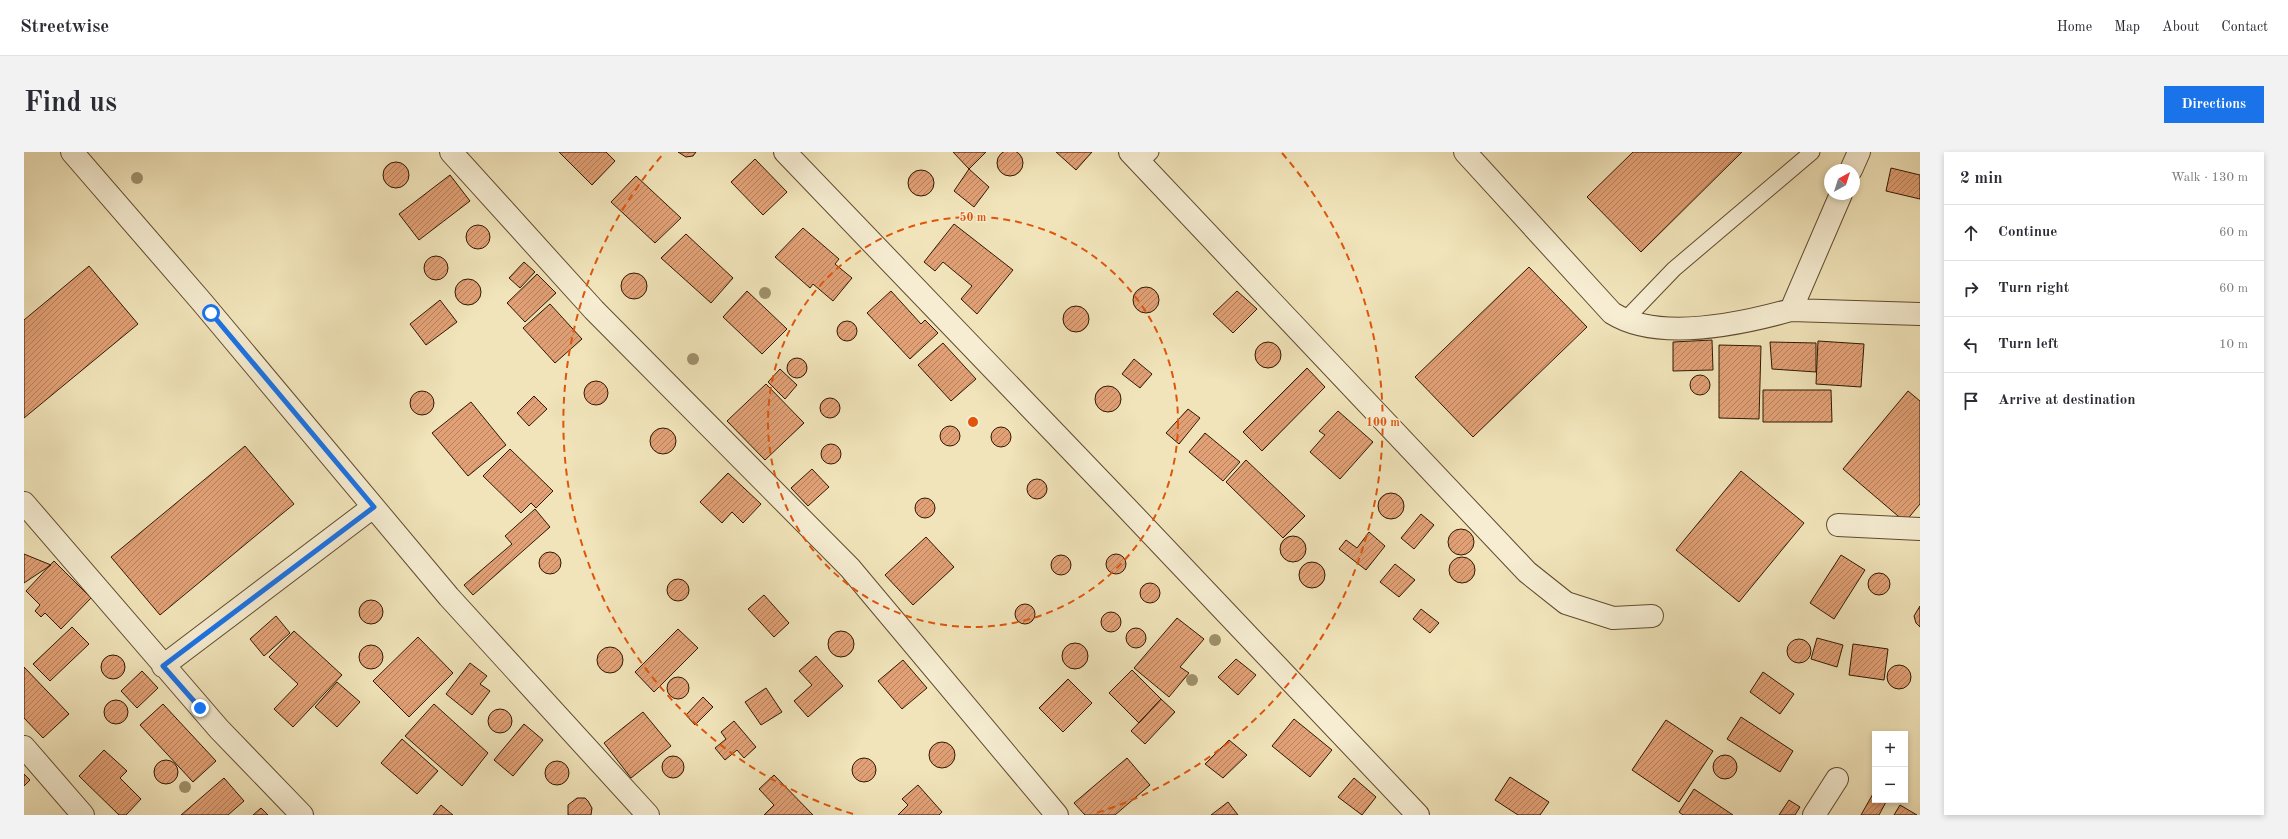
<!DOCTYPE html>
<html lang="en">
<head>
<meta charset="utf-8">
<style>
	:root { --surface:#fff; --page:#f2f2f3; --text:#2b2b33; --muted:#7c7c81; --line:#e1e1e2; --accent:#1a73e8 }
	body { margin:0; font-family:"Old Standard TT",serif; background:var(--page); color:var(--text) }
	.controls { position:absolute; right:12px; bottom:12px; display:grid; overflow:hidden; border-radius:0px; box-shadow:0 2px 6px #0003 }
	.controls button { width:36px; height:36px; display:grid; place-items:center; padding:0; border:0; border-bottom:1px solid var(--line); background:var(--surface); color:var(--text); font:20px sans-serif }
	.compass { position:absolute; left:1800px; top:12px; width:36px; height:36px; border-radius:50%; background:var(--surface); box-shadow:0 2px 6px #0003; rotate:39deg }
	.stop { position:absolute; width:12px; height:12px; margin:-9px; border:3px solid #1a73e8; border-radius:50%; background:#fff }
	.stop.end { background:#1a73e8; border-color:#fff; box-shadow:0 1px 4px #0008 }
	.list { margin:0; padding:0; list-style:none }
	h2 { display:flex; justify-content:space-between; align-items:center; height:52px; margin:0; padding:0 16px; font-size:17px }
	h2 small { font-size:13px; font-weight:400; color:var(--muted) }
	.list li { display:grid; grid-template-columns:26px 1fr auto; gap:12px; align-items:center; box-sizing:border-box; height:56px; padding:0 16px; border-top:1px solid var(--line) }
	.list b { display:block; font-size:15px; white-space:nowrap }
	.list em { font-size:13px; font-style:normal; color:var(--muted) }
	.icon { flex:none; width:22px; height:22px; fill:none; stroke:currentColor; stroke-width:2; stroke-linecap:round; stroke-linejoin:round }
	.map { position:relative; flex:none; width:1896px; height:663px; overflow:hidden; border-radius:0px }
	header { display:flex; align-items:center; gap:24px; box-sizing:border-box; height:56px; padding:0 20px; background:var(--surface); border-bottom:1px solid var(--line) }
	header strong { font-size:19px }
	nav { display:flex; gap:22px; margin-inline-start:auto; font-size:14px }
	.intro { display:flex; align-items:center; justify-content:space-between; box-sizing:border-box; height:96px; padding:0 24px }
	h1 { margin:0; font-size:28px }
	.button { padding:10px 18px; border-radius:0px; background:var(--accent); color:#fff; font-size:14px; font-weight:700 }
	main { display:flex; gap:24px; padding:0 24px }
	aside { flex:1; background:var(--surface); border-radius:0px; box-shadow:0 2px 6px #0003 }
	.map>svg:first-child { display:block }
	.building { fill:url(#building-hatch); stroke:#311800 }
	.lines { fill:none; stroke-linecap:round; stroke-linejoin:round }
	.service-casing { stroke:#614b2e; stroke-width:17 }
	.minor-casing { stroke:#614b2e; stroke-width:24 }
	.service { stroke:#f6edd2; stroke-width:15 }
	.minor { stroke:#f6edd2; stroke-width:22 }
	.tree { fill:#9f906b }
	.route { stroke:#1a73e8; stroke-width:5 }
	.ring { fill:none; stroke:#df560b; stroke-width:2; stroke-dasharray:7 5 }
	.centre { fill:#df560b; stroke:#f6edd2; stroke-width:2 }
	.ring-label { font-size:12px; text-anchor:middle; font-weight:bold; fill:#df560b; stroke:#f6edd2; stroke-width:3; stroke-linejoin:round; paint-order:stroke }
</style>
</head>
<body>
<header>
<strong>Streetwise</strong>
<nav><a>Home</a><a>Map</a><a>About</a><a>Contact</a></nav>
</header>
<div class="intro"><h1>Find us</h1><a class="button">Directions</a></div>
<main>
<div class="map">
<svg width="1896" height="663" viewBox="0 0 1896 663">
	<defs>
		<pattern id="building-hatch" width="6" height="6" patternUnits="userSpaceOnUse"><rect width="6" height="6" fill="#e1a075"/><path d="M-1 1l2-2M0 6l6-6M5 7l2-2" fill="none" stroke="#b7815e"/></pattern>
	</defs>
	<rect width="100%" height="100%" fill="#f1e4ba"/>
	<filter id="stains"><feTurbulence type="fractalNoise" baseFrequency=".005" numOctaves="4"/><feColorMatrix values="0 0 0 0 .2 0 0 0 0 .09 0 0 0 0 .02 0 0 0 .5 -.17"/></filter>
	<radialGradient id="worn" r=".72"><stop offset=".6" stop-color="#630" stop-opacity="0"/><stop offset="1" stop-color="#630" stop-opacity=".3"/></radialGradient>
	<!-- building -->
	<path class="building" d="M973 11a13 13 0 1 1 26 0a13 13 0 1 1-26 0Z
		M535,0H582L591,9L568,33Z
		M654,0H672L669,4L662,5Z
		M929,0H962L945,17Z
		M1032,0H1068L1052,18Z
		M1609,0H1718L1617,100L1563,45Z
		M731,7L763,40L739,63L707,30Z
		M359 23a13 13 0 1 1 26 0a13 13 0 1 1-26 0Z
		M1867,16L1896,23V47L1862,39Z
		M945,17L965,35L950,55L930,39Z
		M884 31a13 13 0 1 1 26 0a13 13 0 1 1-26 0Z
		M426,23L446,49L395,88L375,62Z
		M612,24L657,66L631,91L587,50Z
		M930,72L989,118L953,162L937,147L948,134L919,110L911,119L900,110Z
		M442 85a12 12 0 1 1 24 0a12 12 0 1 1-24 0Z
		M779,76L815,107L811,112L828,126L809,149L789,132L786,136L751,105Z
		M662,82L709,126L687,151L637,106Z
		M400 116a12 12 0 1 1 24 0a12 12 0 1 1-24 0Z
		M500,110L511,120L496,136L485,126Z
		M65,114L114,172L0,266V168Z
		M1505,115L1563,175L1449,285L1391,225Z
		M597 134a13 13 0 1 1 26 0a13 13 0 1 1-26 0Z
		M513,122L532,141L501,170L483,151Z
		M431 140a13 13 0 1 1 26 0a13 13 0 1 1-26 0Z
		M1109 148a13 13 0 1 1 26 0a13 13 0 1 1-26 0Z
		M723,139L763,177L738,202L699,165Z
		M867,139L897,172L901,168L914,181L886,207L843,161Z
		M1213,139L1233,157L1209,181L1189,162Z
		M416,148L433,170L402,193L386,172Z
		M526,152L558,187L531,211L499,176Z
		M1039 167a13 13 0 1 1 26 0a13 13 0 1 1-26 0Z
		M813 179a10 10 0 1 1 20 0a10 10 0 1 1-20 0Z
		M1688,188L1689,218L1649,219V190Z
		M1794,189L1840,192L1837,235L1792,232Z
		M1746,190L1792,191V220L1748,217Z
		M1231 203a13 13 0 1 1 26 0a13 13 0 1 1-26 0Z
		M919,191L952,227L927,249L894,213Z
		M1695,193L1737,194L1735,267L1695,266Z
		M763 216a10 10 0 1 1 20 0a10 10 0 1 1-20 0Z
		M1110,207L1128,222L1116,236L1098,222Z
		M1283,216L1301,235L1238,299L1219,280Z
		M756,217L773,233L761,247L744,230Z
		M1666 233a10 10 0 1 1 20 0a10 10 0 1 1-20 0Z
		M560 241a12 12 0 1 1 24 0a12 12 0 1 1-24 0Z
		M742,232L780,271L741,308L703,269Z
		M1071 247a13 13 0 1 1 26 0a13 13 0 1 1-26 0Z
		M1739,238H1807L1808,270H1739Z
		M386 251a12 12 0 1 1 24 0a12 12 0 1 1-24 0Z
		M1884,239L1896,249V352L1881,370L1819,317Z
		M510,244L523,257L505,274L493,261Z
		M796 256a10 10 0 1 1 20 0a10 10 0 1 1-20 0Z
		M447,250L482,293L444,324L408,281Z
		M1164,257L1176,266L1155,292L1142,281Z
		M1314,259L1349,290L1316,327L1286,300L1301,283L1295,279Z
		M916 284a10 10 0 1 1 20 0a10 10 0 1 1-20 0Z
		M967 285a10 10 0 1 1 20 0a10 10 0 1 1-20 0Z
		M626 289a13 13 0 1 1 26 0a13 13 0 1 1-26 0Z
		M1181,281L1216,310L1199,329L1165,300Z
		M797 302a10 10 0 1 1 20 0a10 10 0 1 1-20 0Z
		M221,294L270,352L136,463L87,405Z
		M486,297L529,339L512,356L507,351L497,361L459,324Z
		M1222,308L1281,364L1259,386L1202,330Z
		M788,317L805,335L784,354L767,336Z
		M1717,319L1780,371L1715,450L1652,398Z
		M704,321L737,352L719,371L708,360L698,371L676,350Z
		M1003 337a10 10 0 1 1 20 0a10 10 0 1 1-20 0Z
		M1354 354a13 13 0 1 1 26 0a13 13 0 1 1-26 0Z
		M891 356a10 10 0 1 1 20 0a10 10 0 1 1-20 0Z
		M511,357L526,375L449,443L440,433L488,392L481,384Z
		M1397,362L1410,373L1390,397L1377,386Z
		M1424 390a13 13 0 1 1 26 0a13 13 0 1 1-26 0Z
		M1345,380L1361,394L1342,418L1315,397L1322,388L1333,396Z
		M1256 397a13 13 0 1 1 26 0a13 13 0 1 1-26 0Z
		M902,385L930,415L889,453L861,423Z
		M515 411a11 11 0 1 1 22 0a11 11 0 1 1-22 0Z
		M1082 412a10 10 0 1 1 20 0a10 10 0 1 1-20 0Z
		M0,402L27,413L0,431Z
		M1027 413a10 10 0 1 1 20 0a10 10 0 1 1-20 0Z
		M1817,403L1841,418L1810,467L1786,451Z
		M1425 418a13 13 0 1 1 26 0a13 13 0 1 1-26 0Z
		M30,409L67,446L37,477L21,461L17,465L11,459L16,453L2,439Z
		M1275 423a13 13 0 1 1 26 0a13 13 0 1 1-26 0Z
		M1371,412L1391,428L1375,445L1356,430Z
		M1844 432a11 11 0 1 1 22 0a11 11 0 1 1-22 0Z
		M643 438a11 11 0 1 1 22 0a11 11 0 1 1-22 0Z
		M1116 441a10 10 0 1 1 20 0a10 10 0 1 1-20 0Z
		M740,443L765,471L750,485L724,457Z
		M335 460a12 12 0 1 1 24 0a12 12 0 1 1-24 0Z
		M991 462a10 10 0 1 1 20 0a10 10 0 1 1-20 0Z
		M1896,454V475L1892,471L1890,464Z
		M1397,457L1415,471L1406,481L1389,467Z
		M1077 470a10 10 0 1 1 20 0a10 10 0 1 1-20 0Z
		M252,464L266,481L240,504L226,487Z
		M1153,466L1180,487L1156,515L1165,521L1145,545L1110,516Z
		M48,475L65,492L26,529L9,512Z
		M1102 486a10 10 0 1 1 20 0a10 10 0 1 1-20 0Z
		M654,477L674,496L630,540L611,520Z
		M804 492a13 13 0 1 1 26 0a13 13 0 1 1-26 0Z
		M270,479L318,523L269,575L250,557L274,532L245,505Z
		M394,485L429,521L385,565L349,529Z
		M1793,486L1819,493L1813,515L1787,507Z
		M1763 499a12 12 0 1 1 24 0a12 12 0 1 1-24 0Z
		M1038 504a13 13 0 1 1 26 0a13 13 0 1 1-26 0Z
		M1829,492L1864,497L1860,528L1825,523Z
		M335 505a12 12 0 1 1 24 0a12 12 0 1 1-24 0Z
		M573 508a13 13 0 1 1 26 0a13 13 0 1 1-26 0Z
		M77 515a12 12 0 1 1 24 0a12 12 0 1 1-24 0Z
		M792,504L819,534L784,565L770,549L788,533L775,519Z
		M1212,507L1232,523L1214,543L1194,525Z
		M879,508L903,536L878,557L854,529Z
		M446,511L463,524L456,532L466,539L448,563L422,542Z
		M1863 525a12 12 0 1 1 24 0a12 12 0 1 1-24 0Z
		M0,515L45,562L19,586L0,566Z
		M1108,518L1137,547L1115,571L1085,541Z
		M118,519L134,536L113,556L97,539Z
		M1739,520L1770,542L1756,562L1726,540Z
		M643 536a11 11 0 1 1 22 0a11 11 0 1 1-22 0Z
		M1044,527L1068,551L1039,580L1015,556Z
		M313,530L336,550L313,575L291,555Z
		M742,536L758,560L737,573L721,550Z
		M679,545L689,555L671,573L662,563Z
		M1137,547L1151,560L1121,592L1107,579Z
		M80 560a12 12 0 1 1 24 0a12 12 0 1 1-24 0Z
		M139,552L192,609L169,630L116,573Z
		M410,552L464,601L438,634L381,584Z
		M464 569a12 12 0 1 1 24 0a12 12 0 1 1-24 0Z
		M619,560L647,594L607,626L580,591Z
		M1717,565L1769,599L1756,620L1703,587Z
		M1270,567L1308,598L1286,625L1248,594Z
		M1642,568L1689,599L1655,650L1608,618Z
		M710,569L732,595L720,606L713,598L701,608L691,596L702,587L697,580Z
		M500,572L519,588L489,624L470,608Z
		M378,587L414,619L393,642L357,611Z
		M1205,588L1223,603L1199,626L1181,612Z
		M905 603a13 13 0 1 1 26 0a13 13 0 1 1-26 0Z
		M80,598L103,619L96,626L117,647L102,663H95L55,624Z
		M1689 615a12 12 0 1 1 24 0a12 12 0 1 1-24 0Z
		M638 615a11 11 0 1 1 22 0a11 11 0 1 1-22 0Z
		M1103,606L1126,633L1091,663H1061L1050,651Z
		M828 618a12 12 0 1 1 24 0a12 12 0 1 1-24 0Z
		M130 620a12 12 0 1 1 24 0a12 12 0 1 1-24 0Z
		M521 621a12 12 0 1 1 24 0a12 12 0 1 1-24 0Z
		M0,622L6,628L0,634Z
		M750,623L789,663H740L750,653L735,637Z
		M1486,625L1525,650L1516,663H1494L1471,648Z
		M200,626L220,649L204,663H157Z
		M1330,626L1352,645L1338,663L1314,645Z
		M894,633L918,660L915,663H874L884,653L878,647Z
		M1670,637L1709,663H1659L1655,660Z
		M1850,640L1851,648H1863L1855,663H1837Z
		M553,646H561L564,649L568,656L567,663H544V653Z
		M1765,648L1776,655L1771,663H1755Z
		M1204,650L1214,663H1187Z
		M417,653L429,663H409Z
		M1876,653L1893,663H1870Z
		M237,656L244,663H229Z"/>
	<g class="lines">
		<!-- service casing -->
		<g class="service-casing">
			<path id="service" d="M1117,10L1127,0
				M1600,169L1650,117L1788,0"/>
		</g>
		<!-- minor casing -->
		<g class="minor-casing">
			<path id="minor" d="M48,0L177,149L425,445L624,663
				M427,0L570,158L826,416L1033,663
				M761,0L1097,350L1394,663
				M1106,0L1503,420L1542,451L1589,466L1628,464
				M1441,0L1588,161C1634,190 1717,172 1767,158
				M1827,18L1835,0
				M1817,42L1767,158L1896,162
				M0,351L195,577L278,663
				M1814,373L1896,377
				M139,514L349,355
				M0,595L59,663
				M1790,663L1813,627"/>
		</g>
		<!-- service -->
		<use href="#service" class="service"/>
		<!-- minor -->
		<use href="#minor" class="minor"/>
	</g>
	<!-- trees -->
	<g class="tree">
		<circle cx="113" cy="26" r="6"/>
		<circle cx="741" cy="141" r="6"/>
		<circle cx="669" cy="207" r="6"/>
		<circle cx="1191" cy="488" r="6"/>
		<circle cx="1168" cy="528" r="6"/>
		<circle cx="161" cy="635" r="6"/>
	</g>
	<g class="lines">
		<!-- route -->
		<path class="route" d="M176,556L139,514L350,355L187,161"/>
	</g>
	<!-- distance rings -->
	<g class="ring">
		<circle cx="949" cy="270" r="205"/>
		<path d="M829 662A410 410 0 0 1 640 1M1258 1A410 410 0 0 1 1069 662"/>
	</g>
	<circle cx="949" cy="270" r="6" class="centre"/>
	<g class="ring-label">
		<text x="949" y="69">50 m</text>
		<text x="1359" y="274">100 m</text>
	</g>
	<rect width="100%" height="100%" filter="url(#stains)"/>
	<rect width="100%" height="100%" fill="url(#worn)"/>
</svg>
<div class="controls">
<button>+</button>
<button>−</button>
</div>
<svg class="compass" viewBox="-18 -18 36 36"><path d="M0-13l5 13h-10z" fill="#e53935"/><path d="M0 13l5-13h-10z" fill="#7c7c81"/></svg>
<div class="stop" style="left:187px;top:161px"></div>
<div class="stop end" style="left:176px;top:556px"></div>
</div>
<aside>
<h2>2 min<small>Walk · 130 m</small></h2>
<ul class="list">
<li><svg class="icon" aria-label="ahead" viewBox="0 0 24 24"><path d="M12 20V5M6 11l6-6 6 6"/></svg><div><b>Continue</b></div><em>60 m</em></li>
<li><svg class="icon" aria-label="right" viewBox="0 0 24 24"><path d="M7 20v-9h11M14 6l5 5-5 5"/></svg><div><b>Turn right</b></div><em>60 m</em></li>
<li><svg class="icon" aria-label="left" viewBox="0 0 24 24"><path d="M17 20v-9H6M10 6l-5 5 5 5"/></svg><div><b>Turn left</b></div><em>10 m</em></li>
<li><svg class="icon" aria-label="arrive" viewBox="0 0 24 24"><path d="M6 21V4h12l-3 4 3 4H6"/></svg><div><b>Arrive at destination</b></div></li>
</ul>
</aside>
</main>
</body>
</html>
